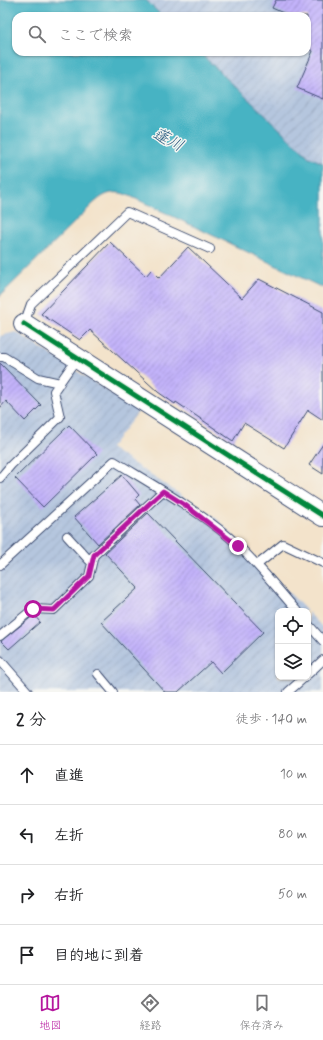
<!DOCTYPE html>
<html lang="ja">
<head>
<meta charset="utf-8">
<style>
	:root { --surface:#fff; --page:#f2f2f2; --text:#202124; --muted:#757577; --line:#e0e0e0; --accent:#b5179e }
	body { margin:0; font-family:Mynerve,"Klee One",sans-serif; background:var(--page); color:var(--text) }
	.controls { position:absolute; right:12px; bottom:12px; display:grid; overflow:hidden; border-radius:8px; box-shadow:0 1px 3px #0004 }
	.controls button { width:36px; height:36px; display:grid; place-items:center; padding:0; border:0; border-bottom:1px solid var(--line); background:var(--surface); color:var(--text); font:20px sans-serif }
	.stop { position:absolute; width:12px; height:12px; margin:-9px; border:3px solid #b5179e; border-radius:50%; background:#fff }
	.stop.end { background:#b5179e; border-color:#fff; box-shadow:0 1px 4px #0008 }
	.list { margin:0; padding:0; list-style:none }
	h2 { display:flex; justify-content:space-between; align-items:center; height:52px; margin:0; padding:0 16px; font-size:17px }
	h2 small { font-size:13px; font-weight:400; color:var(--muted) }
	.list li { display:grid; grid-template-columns:26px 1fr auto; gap:12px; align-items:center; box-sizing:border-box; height:60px; padding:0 16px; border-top:1px solid var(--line) }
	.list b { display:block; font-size:15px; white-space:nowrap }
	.list em { font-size:13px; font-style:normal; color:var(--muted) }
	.icon { flex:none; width:22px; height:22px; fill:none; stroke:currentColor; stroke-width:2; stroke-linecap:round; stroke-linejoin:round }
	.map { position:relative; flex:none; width:323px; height:692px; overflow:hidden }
	.search { position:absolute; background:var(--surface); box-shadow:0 1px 3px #0004; left:12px; right:12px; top:12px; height:44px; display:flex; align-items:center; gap:10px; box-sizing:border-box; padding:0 14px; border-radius:12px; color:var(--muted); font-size:15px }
	.sheet { height:292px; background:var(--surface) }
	nav { display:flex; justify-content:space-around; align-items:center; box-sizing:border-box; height:56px; border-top:1px solid var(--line); background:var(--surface); font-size:11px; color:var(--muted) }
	nav a { display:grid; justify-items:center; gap:2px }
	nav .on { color:var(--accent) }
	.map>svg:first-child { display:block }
	.industrial { fill:url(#industrial-furrows) }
	.water { fill:#46b3c3; stroke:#307190 }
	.building { fill:url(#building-hatch) }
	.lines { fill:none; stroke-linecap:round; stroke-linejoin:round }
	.service-casing { stroke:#3b4a6e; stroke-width:10 }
	.tertiary-casing { stroke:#3b4a6e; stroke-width:22 }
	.service { stroke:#fff; stroke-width:8 }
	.tertiary { stroke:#fff; stroke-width:20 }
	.cycleway-casing { stroke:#f6f6f2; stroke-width:8 }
	.cycleway { stroke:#00873e; stroke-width:5 }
	.route { stroke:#b5179e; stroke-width:5 }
	.labels { text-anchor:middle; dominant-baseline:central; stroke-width:3; stroke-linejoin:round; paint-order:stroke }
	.water-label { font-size:16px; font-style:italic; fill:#2a5d81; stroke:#f6f6f2 }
</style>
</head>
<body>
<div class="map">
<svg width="323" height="692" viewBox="0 0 323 692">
	<defs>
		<pattern id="industrial-furrows" width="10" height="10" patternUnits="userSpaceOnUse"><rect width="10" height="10" fill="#b5c6de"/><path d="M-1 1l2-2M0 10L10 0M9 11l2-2" fill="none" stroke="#9baac1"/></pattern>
		<pattern id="building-hatch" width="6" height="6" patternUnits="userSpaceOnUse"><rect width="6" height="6" fill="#c3b3fa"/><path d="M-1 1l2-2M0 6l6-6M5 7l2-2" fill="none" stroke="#9e92ce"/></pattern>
	</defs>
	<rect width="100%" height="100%" fill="#f6f6f2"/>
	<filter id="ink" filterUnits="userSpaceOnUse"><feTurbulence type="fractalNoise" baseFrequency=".025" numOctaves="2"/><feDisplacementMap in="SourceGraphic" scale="8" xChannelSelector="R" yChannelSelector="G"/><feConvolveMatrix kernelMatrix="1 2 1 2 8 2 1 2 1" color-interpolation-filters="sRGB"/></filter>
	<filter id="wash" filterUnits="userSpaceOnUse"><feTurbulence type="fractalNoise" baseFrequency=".012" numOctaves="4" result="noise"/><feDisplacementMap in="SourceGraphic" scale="16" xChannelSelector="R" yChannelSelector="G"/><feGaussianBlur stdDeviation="0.9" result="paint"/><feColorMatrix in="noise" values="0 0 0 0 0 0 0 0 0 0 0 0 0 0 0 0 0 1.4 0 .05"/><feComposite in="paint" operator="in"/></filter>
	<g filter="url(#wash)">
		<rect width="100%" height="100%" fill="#f3e3cb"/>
		<!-- industrial -->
		<path class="industrial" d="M146,0H323V163L309,157L199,52H307V16H162Z
			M16,332L139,411L110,448L217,519L307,611H278V677H308V612L323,628V692H0V336Z"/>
		<!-- water -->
		<path class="water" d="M0,0H146L162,16H16V52H199L309,157L323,163V288L132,197C117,190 107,191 94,203L0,296Z"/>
		<g id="blocks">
			<!-- building -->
			<path class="building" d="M276,0H323V99L297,88L313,51L307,48V16H290L272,8Z
				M110,242L146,276L151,270L159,278L188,247L242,298L259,279L323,312V420L308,410L284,448L244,423L233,441L176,402L175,404L158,392L90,330L80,340L41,314Z
				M0,363L41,405L25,421L6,401L0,408Z
				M69,425L97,454L43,507L15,478Z
				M323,444V474L309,465Z
				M122,475L139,495L135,499L140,505L98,544L74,517Z
				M148,513L263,632L221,673L211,662L178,692H165L101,622L138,588L105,553Z
				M34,615L40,622L9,649L1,641Z"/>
		</g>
	</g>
	<g filter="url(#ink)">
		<use href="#blocks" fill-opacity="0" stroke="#3b4a6e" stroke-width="1"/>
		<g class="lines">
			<!-- service casing -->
			<g class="service-casing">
				<path id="service" d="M24,324L31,304L127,212L210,249
					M0,357H4L38,378L60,383
					M0,478L11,465L60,417L54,391L77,358
					M67,536L89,560L163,491
					M0,565L114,461C153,485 194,508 229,537C254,559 275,586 297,611
					M257,565L283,544L323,563
					M308,624L323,641
					M0,636L33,609L54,610L89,576L94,555
					M0,660L28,692
					M98,674L113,692
					M308,674L323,660
					M288,692L305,677"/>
			</g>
			<!-- tertiary casing -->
			<g class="tertiary-casing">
				<path id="tertiary" d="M24,324L323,516"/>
			</g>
			<!-- service -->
			<use href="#service" class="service"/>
			<!-- tertiary -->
			<use href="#tertiary" class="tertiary"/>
			<!-- cycleway casing -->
			<g class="cycleway-casing">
				<path id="cycleway" d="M24,324L323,516"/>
			</g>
			<!-- cycleway -->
			<use href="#cycleway" class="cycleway"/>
		</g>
	</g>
	<g class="lines" filter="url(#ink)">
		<!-- route -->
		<path class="route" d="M33,609L54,610L89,576L94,555L163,491L185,505L238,546"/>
	</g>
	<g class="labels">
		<!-- water labels -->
		<g class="water-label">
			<text transform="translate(168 140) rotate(28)">蓬川</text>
		</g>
	</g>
</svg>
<div class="controls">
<button><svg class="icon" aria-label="locate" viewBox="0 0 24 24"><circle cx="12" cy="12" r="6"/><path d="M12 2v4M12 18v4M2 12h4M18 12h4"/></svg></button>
<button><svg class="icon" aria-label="layers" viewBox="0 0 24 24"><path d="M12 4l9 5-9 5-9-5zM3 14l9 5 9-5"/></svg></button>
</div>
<div class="stop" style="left:33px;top:609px"></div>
<div class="stop end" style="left:238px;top:546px"></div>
<div class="search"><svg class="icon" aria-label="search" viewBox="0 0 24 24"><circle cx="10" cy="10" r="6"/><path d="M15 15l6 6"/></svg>ここで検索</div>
</div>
<section class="sheet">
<h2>2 分<small>徒歩 · 140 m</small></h2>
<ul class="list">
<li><svg class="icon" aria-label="ahead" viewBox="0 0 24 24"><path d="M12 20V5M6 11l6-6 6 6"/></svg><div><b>直進</b></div><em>10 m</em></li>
<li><svg class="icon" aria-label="left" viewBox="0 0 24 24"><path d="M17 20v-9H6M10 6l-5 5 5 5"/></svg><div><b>左折</b></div><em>80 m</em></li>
<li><svg class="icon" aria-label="right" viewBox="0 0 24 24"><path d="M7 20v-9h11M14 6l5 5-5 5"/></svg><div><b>右折</b></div><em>50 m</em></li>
<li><svg class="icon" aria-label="arrive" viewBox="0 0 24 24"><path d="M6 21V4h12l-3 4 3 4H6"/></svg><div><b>目的地に到着</b></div></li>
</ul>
</section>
<nav>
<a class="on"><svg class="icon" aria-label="map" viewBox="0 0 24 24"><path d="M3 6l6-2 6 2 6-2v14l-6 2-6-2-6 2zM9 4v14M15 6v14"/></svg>地図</a>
<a><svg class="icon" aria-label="directions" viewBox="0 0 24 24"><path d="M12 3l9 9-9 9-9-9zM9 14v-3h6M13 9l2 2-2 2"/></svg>経路</a>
<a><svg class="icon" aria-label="saved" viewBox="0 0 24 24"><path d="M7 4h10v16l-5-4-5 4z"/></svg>保存済み</a>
</nav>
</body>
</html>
